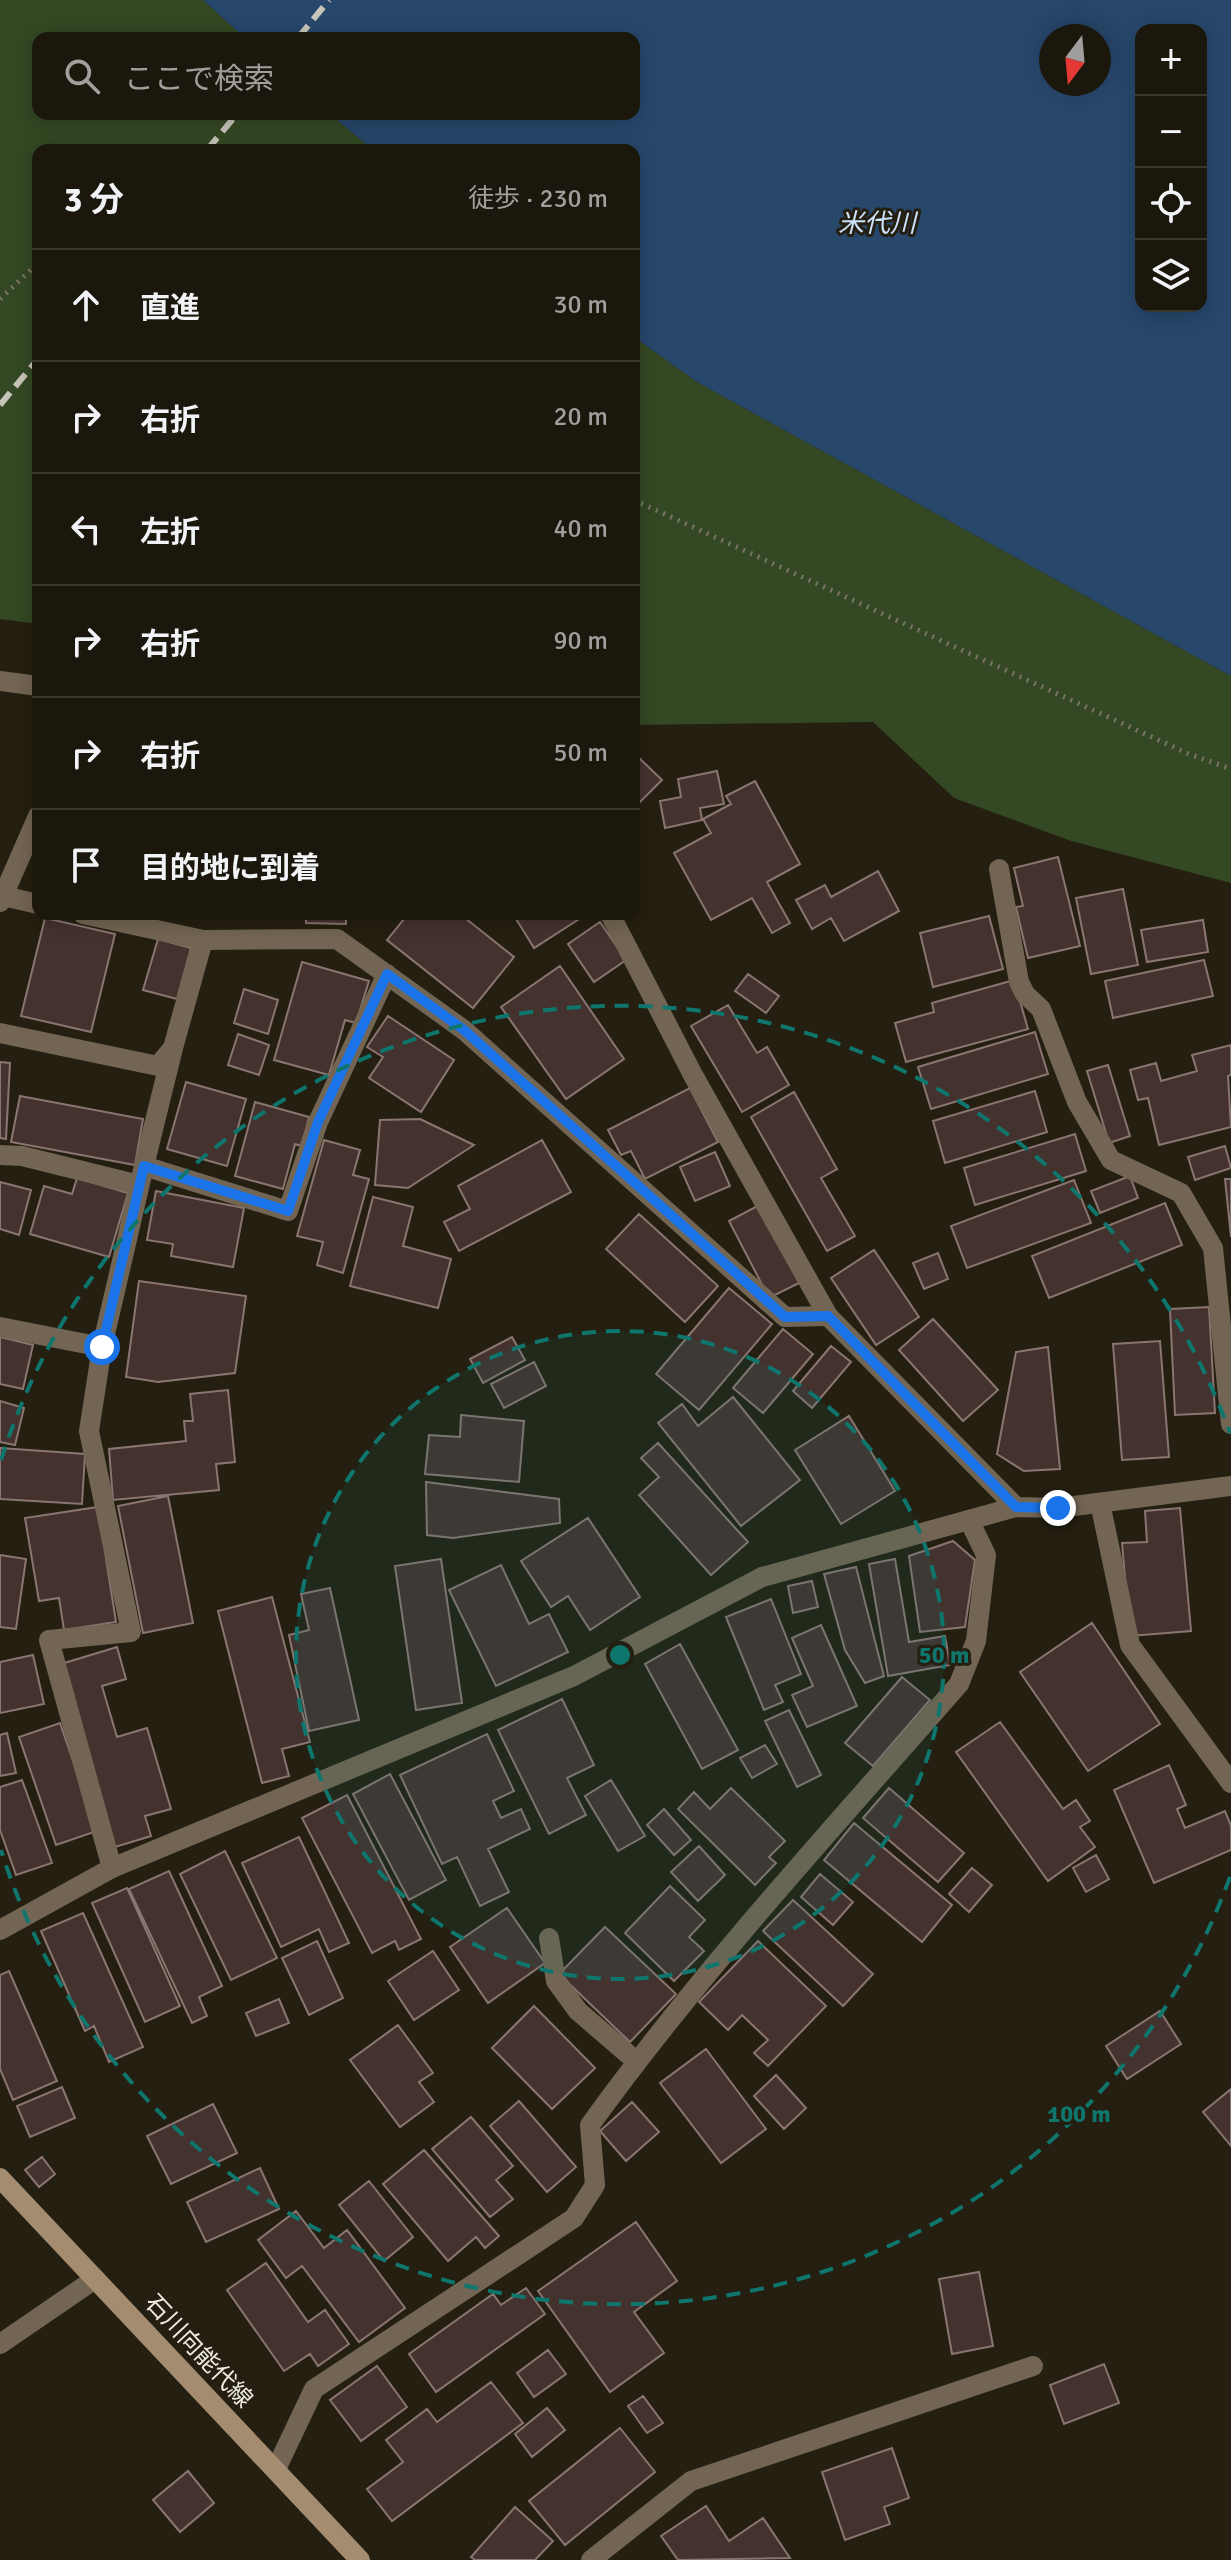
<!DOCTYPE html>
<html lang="ja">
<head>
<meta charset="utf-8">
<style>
	:root { --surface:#1b170c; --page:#28241a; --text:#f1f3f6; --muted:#a09f9d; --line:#39362d }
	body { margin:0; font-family:Signika,"Noto Sans JP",sans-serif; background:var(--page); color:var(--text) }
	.controls { position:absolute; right:24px; top:24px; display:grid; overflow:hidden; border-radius:16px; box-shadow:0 4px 20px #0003 }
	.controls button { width:72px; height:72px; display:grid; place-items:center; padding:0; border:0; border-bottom:2px solid var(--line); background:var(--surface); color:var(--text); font:40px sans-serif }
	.compass { position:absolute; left:1039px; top:24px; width:72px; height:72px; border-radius:50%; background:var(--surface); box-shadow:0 4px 20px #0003; rotate:196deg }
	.stop { position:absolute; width:24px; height:24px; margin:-18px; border:6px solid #1a73e8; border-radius:50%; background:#fff }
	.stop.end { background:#1a73e8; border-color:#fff; box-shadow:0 2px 8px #0008 }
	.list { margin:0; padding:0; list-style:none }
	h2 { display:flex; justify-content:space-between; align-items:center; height:104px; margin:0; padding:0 32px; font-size:34px }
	h2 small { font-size:26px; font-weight:400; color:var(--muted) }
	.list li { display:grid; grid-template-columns:52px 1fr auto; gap:24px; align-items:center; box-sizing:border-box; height:112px; padding:0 32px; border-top:2px solid var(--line) }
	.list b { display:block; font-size:30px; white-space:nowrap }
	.list em { font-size:26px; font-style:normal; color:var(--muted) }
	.icon { flex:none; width:44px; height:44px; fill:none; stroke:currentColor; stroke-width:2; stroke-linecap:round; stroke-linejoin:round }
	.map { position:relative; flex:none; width:1231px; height:2560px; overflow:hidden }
	.search { position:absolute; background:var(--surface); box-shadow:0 4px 20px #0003; left:32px; top:32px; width:608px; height:88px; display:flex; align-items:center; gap:20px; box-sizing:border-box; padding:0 28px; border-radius:16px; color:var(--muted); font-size:30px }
	.panel { position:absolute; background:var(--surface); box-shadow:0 4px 20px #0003; left:32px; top:144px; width:608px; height:776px; border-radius:16px }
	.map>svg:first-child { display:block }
	.green { fill:#344823 }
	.water { fill:#27476b; fill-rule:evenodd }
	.building { fill:#44322e; stroke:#8a7571; stroke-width:2 }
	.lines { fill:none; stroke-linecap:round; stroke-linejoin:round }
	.path { stroke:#797468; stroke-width:5; stroke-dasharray:2 6; stroke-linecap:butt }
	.lane { stroke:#736553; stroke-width:20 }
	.street { stroke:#736553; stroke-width:20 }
	.secondary { stroke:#a38c70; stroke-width:20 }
	.rail { stroke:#c8c4b9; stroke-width:6; stroke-dasharray:16 8; stroke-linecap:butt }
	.route { stroke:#1a73e8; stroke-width:10 }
	.ring { fill:none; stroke:#0f766e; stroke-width:4; stroke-dasharray:14 10 }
	.labels { text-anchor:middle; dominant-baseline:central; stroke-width:6; stroke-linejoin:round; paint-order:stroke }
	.street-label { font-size:24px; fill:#efebe2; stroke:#241f10 }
	.water-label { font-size:26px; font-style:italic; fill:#cbe0f9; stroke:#241f10 }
	.centre { fill:#0f766e; stroke:#241f10; stroke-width:4 }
	.ring-label { font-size:24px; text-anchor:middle; font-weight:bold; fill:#0f766e; stroke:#241f10; stroke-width:6; stroke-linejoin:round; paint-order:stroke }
</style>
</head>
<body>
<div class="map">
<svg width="1231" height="2560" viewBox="0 0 1231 2560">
	<rect width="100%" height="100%" fill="#241f10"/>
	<!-- green -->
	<path class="green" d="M0,0H203L245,38H38V114H330L373,150H38V624L0,619Z
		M634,337L697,382L1231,676V883L1071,841L954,798L873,722L634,725Z"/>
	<!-- water -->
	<path class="water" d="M203,0H1231V676L697,382L634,337V150H373L330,114H634V38H245ZM1141,30H1201V306H1141ZM1051,36H1099V84H1051Z"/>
	<!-- building -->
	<path class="building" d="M634,753L662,780L634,808Z
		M717,771L724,804L700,808L702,820L665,828L660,801L681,797L678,779Z
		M755,781L800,864L767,882L790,923L772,933L752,898L711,920L674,853L711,833L703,819L731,804L726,796Z
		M1058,857L1080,946L1028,958L1016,907L1023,906L1014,868Z
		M878,871L899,911L844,941L831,918L812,929L796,900L825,885L831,897Z
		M1123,889L1138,965L1091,974L1076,898Z
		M306,914H346V924L306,923Z
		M408,914H460L514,957L473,1008L387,940Z
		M513,914H587L534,948Z
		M989,916L1003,969L933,987L920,933Z
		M45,918L115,934L91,1032L21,1016Z
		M1203,920L1208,952L1147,962L1141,930Z
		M600,922L626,960L594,982L568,944Z
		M158,939L191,948L177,999L143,990Z
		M1204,960L1213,996L1113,1018L1105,981Z
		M302,962L369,981L356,1023L345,1020L329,1075L274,1060Z
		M560,966L624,1059L566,1099L501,1007Z
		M748,974L779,996L766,1013L735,991Z
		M1014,980L1028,1029L906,1062L895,1023L934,1012L932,1003Z
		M244,989L278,1000L268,1034L234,1023Z
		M728,1005L757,1053L767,1047L789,1085L742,1112L691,1026Z
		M388,1016L454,1060L421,1112L369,1078L383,1057L367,1047Z
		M1035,1032L1048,1074L931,1109L918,1067Z
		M238,1034L269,1045L259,1075L228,1065Z
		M1231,1045V1075L1228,1076L1231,1127L1159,1145L1148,1098L1138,1100L1130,1070L1156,1063L1161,1081L1197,1071L1192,1055Z
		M0,1062L10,1063L6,1139L0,1138Z
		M1108,1065L1130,1136L1109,1143L1087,1071Z
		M186,1082L246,1099L227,1166L167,1149Z
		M690,1088L718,1142L645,1179L631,1151L621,1155L608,1130Z
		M1035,1091L1047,1132L945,1163L933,1121Z
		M794,1092L837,1169L821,1178L855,1236L827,1251L751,1117Z
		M20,1096L143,1119L135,1165L11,1142Z
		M255,1102L309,1117L302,1146L295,1144L283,1189L235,1176Z
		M420,1119L474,1145L408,1188L375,1185L380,1120Z
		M1075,1134L1086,1171L975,1205L964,1168Z
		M324,1140L360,1150L353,1175L369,1179L343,1273L317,1265L323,1242L297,1236Z
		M542,1140L571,1192L459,1251L444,1222L470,1209L458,1186Z
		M1225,1146L1231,1168L1195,1180L1188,1157Z
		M715,1152L730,1186L695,1201L680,1167Z
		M1130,1176L1138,1198L1100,1213L1091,1191Z
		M77,1178L128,1193L109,1257L30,1234L44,1186L72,1194Z
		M1225,1179H1231V1237Z
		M1074,1180L1091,1223L967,1268L951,1226Z
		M0,1182L31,1190L19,1235L0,1229Z
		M156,1191L244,1208L233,1267L171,1256L173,1244L147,1240Z
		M373,1197L413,1207L403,1246L451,1259L438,1308L350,1286Z
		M763,1203L805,1280L769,1298L729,1221Z
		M1165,1203L1182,1245L1049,1298L1032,1256Z
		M639,1214L718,1286L685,1322L606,1249Z
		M874,1250L919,1317L876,1345L831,1278Z
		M938,1253L948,1279L924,1289L913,1263Z
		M139,1281L246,1296L235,1373L158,1382L126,1377Z
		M729,1288L772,1324L699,1410L656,1374Z
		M1209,1307L1215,1413L1175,1415L1170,1309Z
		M933,1319L998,1390L963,1421L899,1350Z
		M783,1329L813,1354L763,1413L733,1388Z
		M0,1337L33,1345L23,1389L0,1384Z
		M512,1337L525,1360L483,1383L470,1359Z
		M1160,1341L1169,1457L1122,1460L1113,1344Z
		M831,1346L851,1362L812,1408L793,1391Z
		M1048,1347L1060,1469L1024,1471L997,1454L1016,1352Z
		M534,1362L546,1386L504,1408L491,1384Z
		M228,1390L235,1462L216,1464L219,1490L113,1500L109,1449L186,1441L184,1421H193L190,1394Z
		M733,1397L800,1480L741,1526L658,1423L682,1404L698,1426Z
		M0,1401L24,1408L15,1445L0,1442Z
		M461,1415L524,1421L519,1482L425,1474L429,1435L460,1437Z
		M849,1416L895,1491L841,1524L795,1450Z
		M658,1443L748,1542L711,1575L639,1495L659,1477L641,1458Z
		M0,1448L85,1454L82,1504L0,1499Z
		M426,1482L559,1499L560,1523L453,1538L427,1535Z
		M168,1496L193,1623L143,1633L118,1506Z
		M98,1507L116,1622L64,1630L59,1598L39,1601L25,1518Z
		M1180,1508L1191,1631L1130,1636L1122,1543L1147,1542L1145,1511Z
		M588,1518L640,1597L590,1630L568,1596L551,1607L521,1561Z
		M953,1541L975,1560L965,1627L920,1632L909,1556Z
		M0,1555L26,1559L16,1629L0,1627Z
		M441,1559L462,1703L416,1710L395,1566Z
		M895,1559L909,1642L945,1636L950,1665L888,1676L869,1564Z
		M501,1565L529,1624L549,1614L568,1652L496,1686L449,1590Z
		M856,1567L884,1676L865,1683L845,1650L824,1574Z
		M812,1581L818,1607L793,1613L788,1586Z
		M330,1588L359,1720L309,1731L289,1635L309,1630L301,1594Z
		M272,1597L310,1742L282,1749L289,1776L262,1783L218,1611Z
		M771,1599L801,1674L775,1685L783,1702L764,1710L726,1617Z
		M1092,1623L1160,1724L1088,1771L1020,1672Z
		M821,1625L857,1706L807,1727L792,1695L813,1686L792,1638Z
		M680,1644L738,1750L702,1769L645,1664Z
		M117,1647L126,1679L102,1686L117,1737L147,1728L171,1809L145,1816L151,1836L115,1847L61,1664Z
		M33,1655L44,1704L0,1713V1662Z
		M902,1677L930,1700L873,1766L845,1743Z
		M562,1699L594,1765L567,1778L586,1815L549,1834L498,1730Z
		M789,1710L821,1775L797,1787L765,1721Z
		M1000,1722L1063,1809L1076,1800L1090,1821L1080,1827L1095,1847L1048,1881L956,1752Z
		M60,1723L97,1831L56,1845L19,1737Z
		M7,1733L16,1773L0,1776V1735Z
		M487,1734L514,1791L493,1801L501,1818L521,1809L530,1829L488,1849L509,1892L480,1906L457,1857L442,1864L400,1775Z
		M765,1745L777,1764L752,1778L740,1758Z
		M1169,1765L1186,1805L1177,1809L1185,1828L1225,1811L1231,1826V1850L1154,1883L1114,1790Z
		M390,1774L446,1880L409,1900L353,1794Z
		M22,1780L52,1863L16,1875L0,1830V1787Z
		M611,1780L645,1836L618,1851L585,1796Z
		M731,1788L785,1841L769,1857L776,1863L755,1885L678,1809L694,1792L710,1809Z
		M889,1788L964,1853L938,1882L863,1818Z
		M347,1795L421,1939L399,1950L395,1941L372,1953L302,1818Z
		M664,1809L691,1840L674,1855L647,1825Z
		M854,1823L952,1905L922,1942L824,1860Z
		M299,1837L349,1943L329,1952L319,1929L281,1947L242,1863Z
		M699,1846L725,1875L698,1901L671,1872Z
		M225,1851L277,1958L231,1980L180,1874Z
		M1096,1855L1109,1879L1086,1892L1073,1868Z
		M972,1868L992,1885L969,1912L949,1894Z
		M169,1871L222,1986L199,1997L207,2016L192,2023L129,1889Z
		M820,1874L853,1902L833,1925L801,1897Z
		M670,1886L705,1920L689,1937L704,1951L674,1981L625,1933Z
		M127,1888L180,2006L145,2022L92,1903Z
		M793,1900L873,1974L843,2006L763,1931Z
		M507,1908L545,1963L488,2003L450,1947Z
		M83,1913L143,2047L109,2062L94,2026L85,2031L41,1931Z
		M605,1927L676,1994L630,2042L559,1974Z
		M317,1941L343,1998L309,2015L282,1958Z
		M758,1941L826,2006L768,2066L754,2053L768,2040L742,2015L728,2030L699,2002Z
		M433,1951L459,1990L414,2020L388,1981Z
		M9,1971L57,2081L13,2100L0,2069V1975Z
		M279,1999L289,2023L256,2036L246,2013Z
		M534,2006L595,2068L552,2109L492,2048Z
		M1160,2011L1181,2044L1127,2079L1106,2046Z
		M398,2025L433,2073L419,2082L434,2102L400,2127L350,2060Z
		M706,2049L766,2129L721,2163L660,2083Z
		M776,2075L806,2108L784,2129L754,2096Z
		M62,2087L75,2118L30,2137L17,2106Z
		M1231,2089V2146L1203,2112Z
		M519,2101L576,2167L547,2192L490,2126Z
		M632,2102L659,2132L626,2161L600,2131Z
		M213,2104L237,2153L171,2184L147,2136Z
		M471,2117L513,2166L496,2180L513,2199L490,2217L432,2149Z
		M424,2150L499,2236L485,2248L476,2237L448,2261L383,2184Z
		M42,2157L55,2174L39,2187L25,2170Z
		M260,2168L279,2209L206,2242L187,2202Z
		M369,2181L413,2237L384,2261L339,2205Z
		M296,2211L324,2248L347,2230L405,2308L359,2342L302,2266L286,2278L258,2240Z
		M636,2222L677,2281L634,2312L664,2353L610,2392L538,2291Z
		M266,2263L308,2322L325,2310L349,2344L318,2366L310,2354L284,2371L227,2290Z
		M979,2272L993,2346L952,2354L939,2279Z
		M526,2288L545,2314L436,2392L409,2354L493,2294L501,2305Z
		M548,2350L566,2374L534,2397L517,2373Z
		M1104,2364L1119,2403L1064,2424L1050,2385Z
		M377,2366L407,2407L361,2441L330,2400Z
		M491,2382L523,2423L392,2521L367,2489L403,2462L386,2440L427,2409L437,2422Z
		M643,2396L663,2423L647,2433L628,2406Z
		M547,2408L565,2430L532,2457L515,2434Z
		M620,2428L655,2472L565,2545L529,2501Z
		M892,2448L909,2498L884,2507L890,2524L845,2540L822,2472Z
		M188,2471L214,2503L180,2532L153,2500Z
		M706,2506L729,2541L763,2518L790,2558L678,2560L661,2536Z
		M515,2507L553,2541L535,2560H475L471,2557Z"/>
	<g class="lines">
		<!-- path -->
		<path class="path" d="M0,299L38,263
			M634,500L1189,754L1231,769"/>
		<!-- lane -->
		<path class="lane" d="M999,869L1019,982L1025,994L1041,1009L1077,1102L1111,1160L1181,1193L1213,1248L1231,1424
			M3,896L38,816
			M0,902L3,896L38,904
			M83,914L203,940L337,939L464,1030L785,1317L828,1316
			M0,1033L158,1066L173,1048L203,940
			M173,1048L144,1166L288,1211L318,1122L387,974
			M0,1155L22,1156L139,1185
			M0,1327L102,1347
			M1100,1503L1130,1645L1231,1783
			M112,1868L49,1640L131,1632L89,1431L102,1347L144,1166
			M549,1938L556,1981L578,2011L636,2061
			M0,2344L95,2279
			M276,2469L314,2389L574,2218L595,2185L590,2125C702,1970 833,1828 959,1684L976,1641L986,1555L969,1520"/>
		<!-- street -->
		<path class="street" d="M0,681L38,686
			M610,914L693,1075L828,1316L1016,1507
			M0,1930L112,1868L574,1676L762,1577L1016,1507L1058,1508L1231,1486
			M591,2560L691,2481L1033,2366"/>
		<!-- secondary -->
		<path class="secondary" d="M0,2178L360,2560"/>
		<!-- rail -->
		<path class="rail" d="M298,38L329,0
			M207,150L237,114
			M0,405L38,359"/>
	</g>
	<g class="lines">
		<!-- route -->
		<path class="route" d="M102,1347L144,1166L288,1211L318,1122L387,974L464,1030L785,1317L828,1316L1016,1507L1058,1508"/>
	</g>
	<!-- distance rings -->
	<circle cx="620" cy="1655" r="324" fill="#0f766e" fill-opacity=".12"/>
	<g class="ring">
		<circle cx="620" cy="1655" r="324"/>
		<path d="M1230 1877A649 649 0 0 1 1 1850M1 1460A649 649 0 0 1 1230 1433"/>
	</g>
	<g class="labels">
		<!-- street labels -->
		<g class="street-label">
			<text transform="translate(199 2351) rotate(47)">石川向能代線</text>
		</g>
		<!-- water labels -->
		<g class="water-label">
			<text x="877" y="224">米代川</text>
		</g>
	</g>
	<circle cx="620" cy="1655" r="12" class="centre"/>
	<g class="ring-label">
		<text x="944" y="1663">50 m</text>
		<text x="1079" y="2122">100 m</text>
	</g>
</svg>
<div class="controls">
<button>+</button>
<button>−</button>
<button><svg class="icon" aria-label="locate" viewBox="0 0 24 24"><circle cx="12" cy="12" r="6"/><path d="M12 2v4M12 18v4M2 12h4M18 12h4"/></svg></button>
<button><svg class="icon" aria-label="layers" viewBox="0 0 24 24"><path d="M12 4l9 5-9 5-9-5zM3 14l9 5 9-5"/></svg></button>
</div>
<svg class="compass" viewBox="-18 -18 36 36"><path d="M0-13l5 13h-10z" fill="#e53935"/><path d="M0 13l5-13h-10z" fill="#a09f9d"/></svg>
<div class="stop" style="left:102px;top:1347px"></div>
<div class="stop end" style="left:1058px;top:1508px"></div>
<div class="search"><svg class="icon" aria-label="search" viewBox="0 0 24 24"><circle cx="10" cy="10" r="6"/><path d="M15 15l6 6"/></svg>ここで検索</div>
<section class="panel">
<h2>3 分<small>徒歩 · 230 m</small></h2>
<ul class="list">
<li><svg class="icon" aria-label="ahead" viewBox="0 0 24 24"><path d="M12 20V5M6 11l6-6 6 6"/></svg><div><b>直進</b></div><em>30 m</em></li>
<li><svg class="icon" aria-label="right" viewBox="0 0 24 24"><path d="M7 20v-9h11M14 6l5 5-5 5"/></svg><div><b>右折</b></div><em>20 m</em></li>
<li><svg class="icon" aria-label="left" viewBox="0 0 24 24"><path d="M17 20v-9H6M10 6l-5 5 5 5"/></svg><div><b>左折</b></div><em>40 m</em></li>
<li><svg class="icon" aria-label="right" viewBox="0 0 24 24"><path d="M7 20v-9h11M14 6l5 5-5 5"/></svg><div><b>右折</b></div><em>90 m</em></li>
<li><svg class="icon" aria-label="right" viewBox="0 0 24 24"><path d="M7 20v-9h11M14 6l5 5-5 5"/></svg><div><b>右折</b></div><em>50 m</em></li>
<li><svg class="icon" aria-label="arrive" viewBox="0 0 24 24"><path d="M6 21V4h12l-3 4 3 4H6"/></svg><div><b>目的地に到着</b></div></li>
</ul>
</section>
</div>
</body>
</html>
